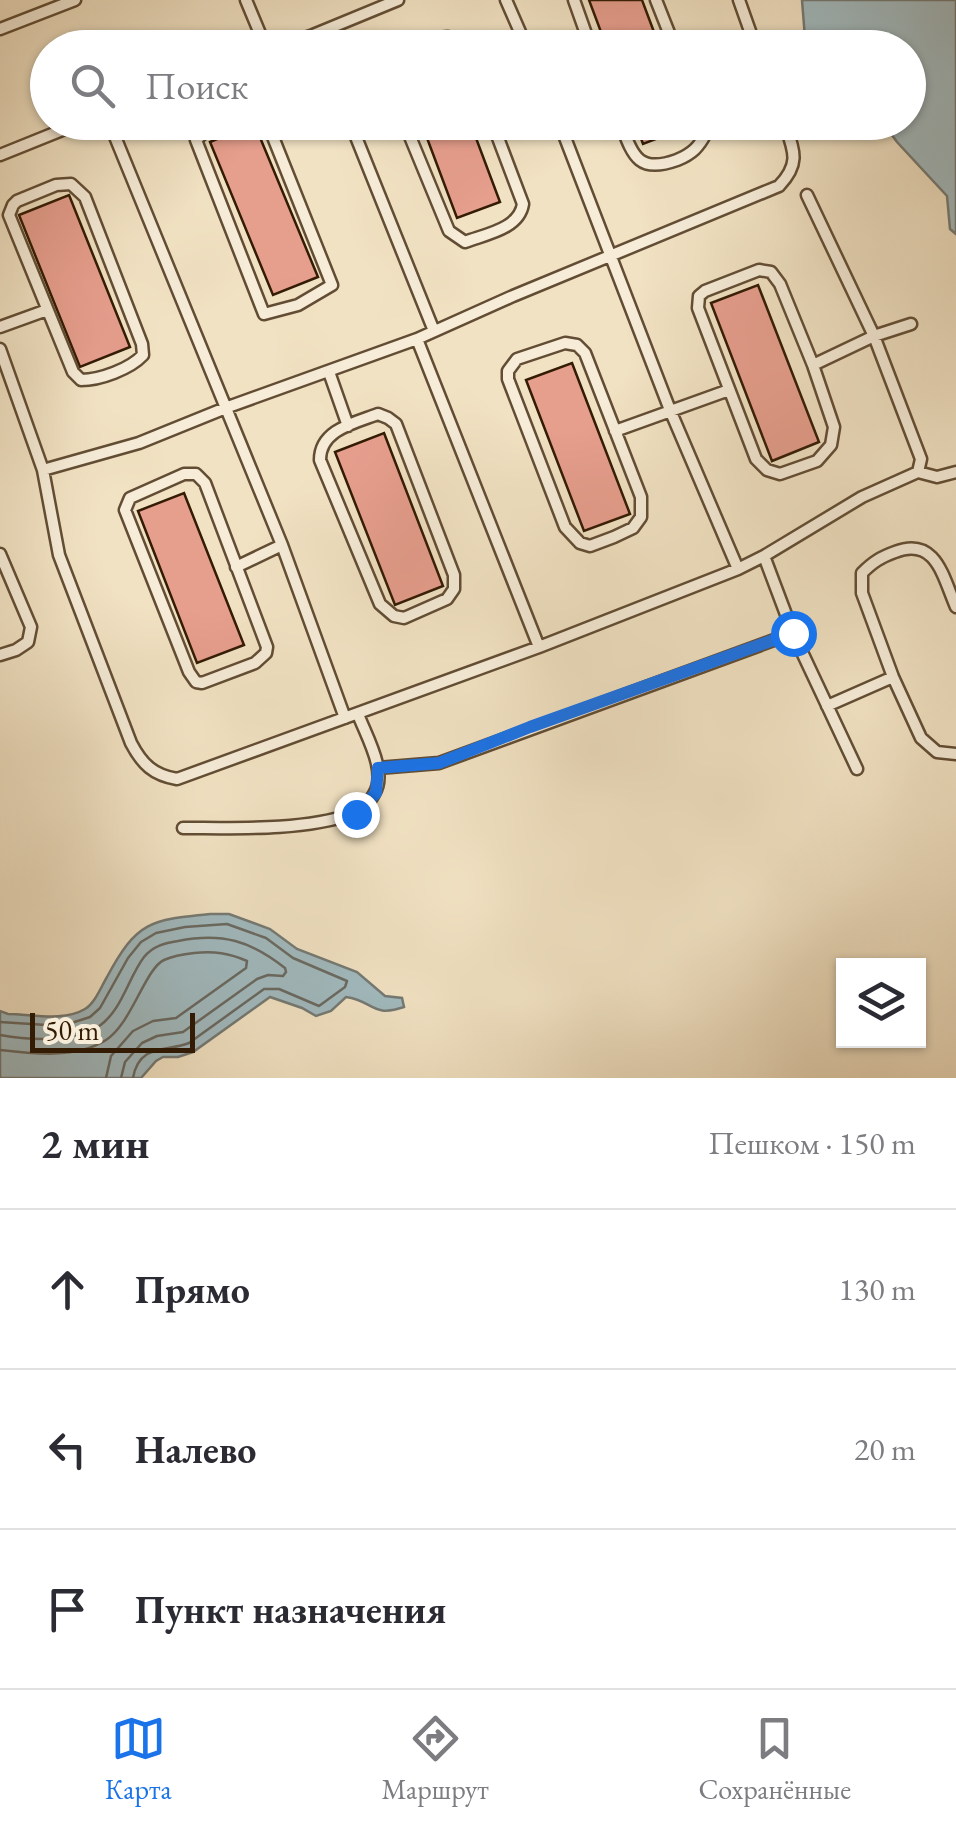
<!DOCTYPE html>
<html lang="ru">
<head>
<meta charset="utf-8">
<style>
	:root { --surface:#fff; --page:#f7f7f7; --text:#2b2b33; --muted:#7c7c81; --line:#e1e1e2; --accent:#1a73e8 }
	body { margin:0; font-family:"EB Garamond",serif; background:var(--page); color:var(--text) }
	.controls { position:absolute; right:30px; bottom:30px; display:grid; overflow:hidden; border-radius:0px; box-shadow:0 2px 8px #0004 }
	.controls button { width:90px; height:90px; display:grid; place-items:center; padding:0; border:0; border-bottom:2px solid var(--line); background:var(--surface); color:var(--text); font:50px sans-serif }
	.scale { position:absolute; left:30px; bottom:25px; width:165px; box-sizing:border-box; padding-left:10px; border:5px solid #331b04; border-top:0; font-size:28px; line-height:35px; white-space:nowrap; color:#331b04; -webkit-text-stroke:8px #f6ecd8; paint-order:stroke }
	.stop { position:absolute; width:30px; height:30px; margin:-22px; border:8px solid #1a73e8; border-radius:50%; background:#fff }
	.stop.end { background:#1a73e8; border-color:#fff; box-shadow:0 2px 10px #0008 }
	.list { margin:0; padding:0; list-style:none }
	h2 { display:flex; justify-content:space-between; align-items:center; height:130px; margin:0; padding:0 40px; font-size:42px }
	h2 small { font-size:32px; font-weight:400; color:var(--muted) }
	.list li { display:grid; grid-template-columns:65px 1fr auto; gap:30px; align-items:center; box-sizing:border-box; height:160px; padding:0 40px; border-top:2px solid var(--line) }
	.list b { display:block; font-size:38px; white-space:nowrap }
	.list em { font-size:32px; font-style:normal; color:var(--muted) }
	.icon { flex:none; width:55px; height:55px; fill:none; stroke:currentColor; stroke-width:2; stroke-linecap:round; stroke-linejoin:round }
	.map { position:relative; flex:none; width:956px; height:1078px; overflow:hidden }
	.search { position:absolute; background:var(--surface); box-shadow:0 2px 8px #0004; left:30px; right:30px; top:30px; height:110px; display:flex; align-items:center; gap:25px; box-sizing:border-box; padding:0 35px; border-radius:55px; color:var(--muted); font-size:38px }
	.sheet { height:610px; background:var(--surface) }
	nav { display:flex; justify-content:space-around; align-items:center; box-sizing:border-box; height:140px; border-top:2px solid var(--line); background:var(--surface); font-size:28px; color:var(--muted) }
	nav a { display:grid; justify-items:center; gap:5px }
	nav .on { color:var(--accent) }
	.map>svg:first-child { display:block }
	.water { fill:#a1babf; stroke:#757a74; stroke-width:2.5 }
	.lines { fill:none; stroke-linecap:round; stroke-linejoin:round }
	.shore { stroke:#6a6a62; stroke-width:2.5 }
	.building { fill:#e69e8d; stroke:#331b04; stroke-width:2.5 }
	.service-casing { stroke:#624d34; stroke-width:15 }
	.service { stroke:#f6ecd8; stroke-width:10 }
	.route { stroke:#1a73e8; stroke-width:12 }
</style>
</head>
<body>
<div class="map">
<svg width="956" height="1078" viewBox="0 0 956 1078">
	<rect width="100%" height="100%" fill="#f1e2c3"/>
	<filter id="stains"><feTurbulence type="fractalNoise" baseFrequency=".002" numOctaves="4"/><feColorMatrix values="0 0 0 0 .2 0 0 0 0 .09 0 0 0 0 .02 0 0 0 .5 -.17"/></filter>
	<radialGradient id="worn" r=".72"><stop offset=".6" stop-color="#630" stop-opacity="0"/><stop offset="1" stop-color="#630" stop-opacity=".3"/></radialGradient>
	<!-- water -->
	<path class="water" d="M802,0H956V234L950,229L947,196L897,142L883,123L908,122V48L808,47L805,38Z
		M211,914H229L270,929L297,949L357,972L385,996L402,998L404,1007C372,1018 374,1001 346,997L331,1011L316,1016L302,1008L270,997L193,1052L178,1057H163L156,1061L141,1078H0V1011L8,1014C32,1014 63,1022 85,1009C95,1003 101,987 107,977C137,921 150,920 211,914Z"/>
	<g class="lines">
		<!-- shore -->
		<path class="shore" d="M0,1022L62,1026L90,1017L100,1008L128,958L141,942L156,933L185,927L227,924L252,933L266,938L293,958L347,981L345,987L319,1006L279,989H264L189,1043C167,1052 139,1043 133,1078
			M0,1035C27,1040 74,1043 98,1027C122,1011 128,978 144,957C153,946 165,943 178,941C222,932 251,941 285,968L286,972L283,976L268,975L257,979L183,1032L157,1036L142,1043L125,1062L121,1078
			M0,1050C33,1054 76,1059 106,1040C132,1023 145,969 164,960C173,956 185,954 194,953C214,951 229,953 247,961L246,968L176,1018L153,1021L133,1031L111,1056L106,1078"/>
	</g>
	<!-- building -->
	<path class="building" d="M589,0H642L660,48H607Z
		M421,122H470L500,202L457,218Z
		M635,122H689L690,126L643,144Z
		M254,123L318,277L273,295L210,142Z
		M69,195L130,347L80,367L19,215Z
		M758,285L819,442L772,461L711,303Z
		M572,363L630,514L584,531L526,380Z
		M384,433L443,586L395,605L335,452Z
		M184,493L244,645L197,663L138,511Z"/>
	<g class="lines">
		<!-- service casing -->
		<g class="service-casing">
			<path id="service" d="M246,0L266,48
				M506,0L527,48
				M574,0L591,48
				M656,0L675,48
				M739,0L756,48
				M0,29L75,0
				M274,48L313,35L398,0
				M411,48L437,38L448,37L458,48
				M109,122L282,545L345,718
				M215,122L196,140L264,314L298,305L332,285L267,122
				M350,122L434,331
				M404,122L449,231L465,242C486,234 519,229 523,204L492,122
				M559,122L670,410L738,569
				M620,122C633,156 638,174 677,160C692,154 699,147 706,133L703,122
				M0,155L82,122
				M71,184L85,197L142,344L143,355C130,369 100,380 81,380L73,372L9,215L13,205L17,201L56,185Z
				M807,195L874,336L921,459L918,472
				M759,270L771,272L780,284L813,365L834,427L831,445L817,461L780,474L767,470L756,459L698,308L699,296L705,291Z
				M0,327L47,310
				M417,339L539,647
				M565,343L577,345L585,353L641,497V517L633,528L614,537L590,546L580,543L565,527L508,379V371L517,359Z
				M0,349L43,470L59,555L131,743C142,764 153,775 177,779L539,647L738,569L764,556L862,497L918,472L937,477L956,472
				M813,365L874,336L911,324
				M329,372L348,426
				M378,414L388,418L396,424L454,575V589L447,599L404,618L394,616L380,604L320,460C320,430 354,423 378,414Z
				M615,431L729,390
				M43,470L139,443L228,407L417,339L513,296L779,186C801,163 794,151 784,122
				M184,474H196L205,483L267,647L266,653L255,663L202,683L196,682L189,672L125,510L130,498Z
				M0,554L31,627L28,642L16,650L0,655
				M764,556L793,633L857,769
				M236,567L282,545
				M956,607C943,577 936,536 895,552C881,557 873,562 862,573V593L893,677L921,738L937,752L956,754
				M827,706L893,677
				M378,768L439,763L793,633
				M183,828C234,828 303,831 352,814C359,812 370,802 374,794C388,772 366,736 358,714"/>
		</g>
		<!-- service -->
		<use href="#service" class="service"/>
	</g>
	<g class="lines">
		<!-- route -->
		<path class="route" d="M356,814L376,793L378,768L439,763L530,727L793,633"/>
	</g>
	<rect width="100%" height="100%" filter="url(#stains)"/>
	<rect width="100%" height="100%" fill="url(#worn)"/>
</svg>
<div class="controls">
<button><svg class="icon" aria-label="layers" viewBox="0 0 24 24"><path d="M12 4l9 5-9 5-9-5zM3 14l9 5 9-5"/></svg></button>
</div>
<div class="scale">50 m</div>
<div class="stop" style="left:793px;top:633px"></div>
<div class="stop end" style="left:356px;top:814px"></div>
<div class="search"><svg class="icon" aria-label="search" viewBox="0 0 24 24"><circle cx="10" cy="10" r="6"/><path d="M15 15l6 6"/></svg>Поиск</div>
</div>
<section class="sheet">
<h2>2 мин<small>Пешком · 150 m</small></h2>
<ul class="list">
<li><svg class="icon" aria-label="ahead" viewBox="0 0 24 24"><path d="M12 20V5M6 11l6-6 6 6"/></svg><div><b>Прямо</b></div><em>130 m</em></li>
<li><svg class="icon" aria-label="left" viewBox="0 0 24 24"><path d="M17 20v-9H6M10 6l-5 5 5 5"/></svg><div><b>Налево</b></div><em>20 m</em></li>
<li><svg class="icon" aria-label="arrive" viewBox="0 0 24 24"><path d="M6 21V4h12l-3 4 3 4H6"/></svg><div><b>Пункт назначения</b></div></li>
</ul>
</section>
<nav>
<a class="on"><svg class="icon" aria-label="map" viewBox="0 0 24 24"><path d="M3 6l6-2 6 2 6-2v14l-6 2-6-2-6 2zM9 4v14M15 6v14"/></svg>Карта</a>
<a><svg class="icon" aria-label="directions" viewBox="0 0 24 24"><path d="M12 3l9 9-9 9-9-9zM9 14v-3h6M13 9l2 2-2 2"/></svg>Маршрут</a>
<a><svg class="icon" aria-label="saved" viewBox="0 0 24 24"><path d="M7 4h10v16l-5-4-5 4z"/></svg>Сохранённые</a>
</nav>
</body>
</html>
